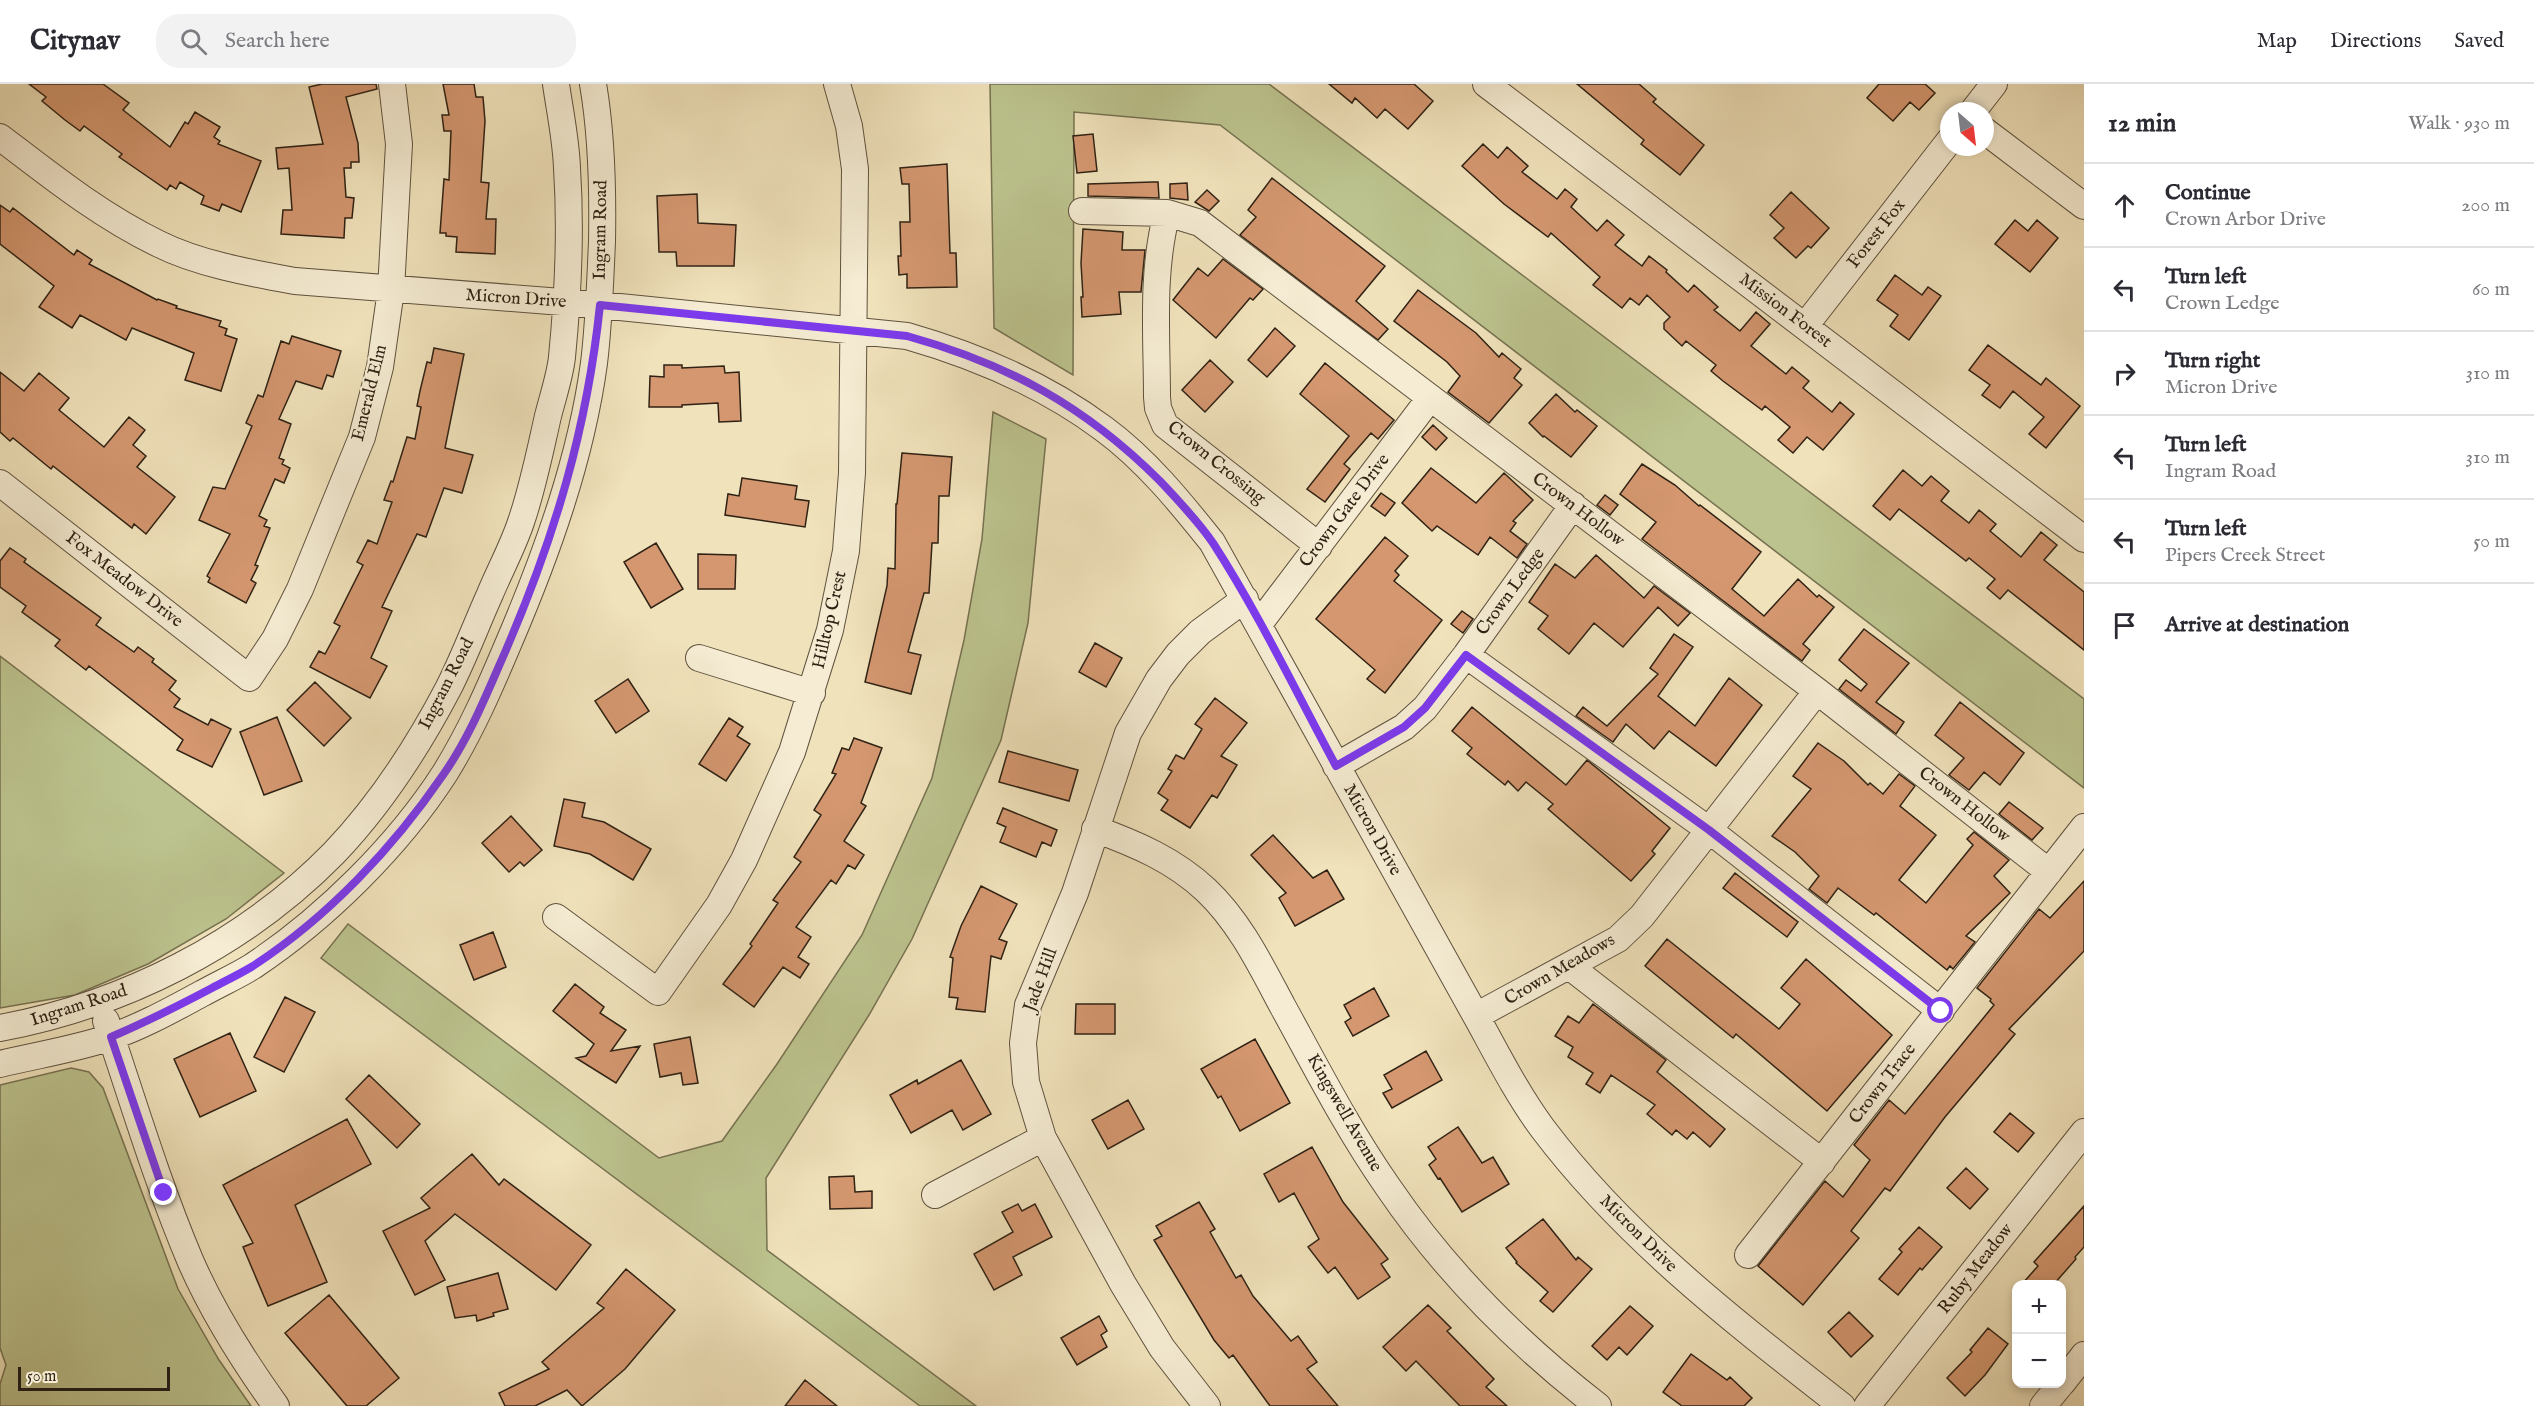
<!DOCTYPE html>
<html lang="en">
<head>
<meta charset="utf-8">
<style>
	:root { --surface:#fff; --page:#f2f2f3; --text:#2b2b33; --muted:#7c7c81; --line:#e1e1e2 }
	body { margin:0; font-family:"IM FELL English",serif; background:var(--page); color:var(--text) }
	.controls { position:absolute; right:18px; bottom:18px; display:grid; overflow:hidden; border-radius:12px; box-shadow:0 3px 9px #0003 }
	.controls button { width:54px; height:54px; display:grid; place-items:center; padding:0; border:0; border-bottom:2px solid var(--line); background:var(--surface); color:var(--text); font:30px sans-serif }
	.compass { position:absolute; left:1940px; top:18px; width:54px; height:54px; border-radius:50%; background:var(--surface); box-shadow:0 3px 9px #0003; rotate:152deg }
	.scale { position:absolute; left:18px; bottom:15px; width:152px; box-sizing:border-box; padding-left:6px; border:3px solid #2f2214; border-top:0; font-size:16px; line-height:21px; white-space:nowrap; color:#2f2214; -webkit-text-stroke:4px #f5ecd3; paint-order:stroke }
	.stop { position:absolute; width:18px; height:18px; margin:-14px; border:4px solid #7c3aed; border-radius:50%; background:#fff }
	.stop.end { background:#7c3aed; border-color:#fff; box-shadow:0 2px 6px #0008 }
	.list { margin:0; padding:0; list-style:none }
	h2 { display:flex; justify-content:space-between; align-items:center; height:78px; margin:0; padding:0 24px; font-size:26px }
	h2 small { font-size:20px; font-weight:400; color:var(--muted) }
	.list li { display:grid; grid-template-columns:39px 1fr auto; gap:18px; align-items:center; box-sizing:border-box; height:84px; padding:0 24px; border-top:2px solid var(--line) }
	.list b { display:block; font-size:22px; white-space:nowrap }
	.list p { margin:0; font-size:20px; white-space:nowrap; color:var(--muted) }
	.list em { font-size:20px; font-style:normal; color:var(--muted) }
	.icon { flex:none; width:33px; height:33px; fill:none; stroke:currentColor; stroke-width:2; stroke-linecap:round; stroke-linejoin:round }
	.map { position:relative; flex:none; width:2084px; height:1322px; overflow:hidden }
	header { display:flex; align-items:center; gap:36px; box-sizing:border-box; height:84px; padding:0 30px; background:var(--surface); border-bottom:2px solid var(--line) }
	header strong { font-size:28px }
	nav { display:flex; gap:33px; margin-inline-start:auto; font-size:21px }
	.search { width:420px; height:54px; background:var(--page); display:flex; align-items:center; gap:15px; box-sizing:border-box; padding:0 21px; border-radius:24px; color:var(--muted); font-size:22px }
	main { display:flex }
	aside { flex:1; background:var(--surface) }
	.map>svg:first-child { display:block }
	.green { fill:#bcc38e; stroke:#767251; stroke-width:1.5 }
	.building { fill:#d49770; stroke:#2f2214; stroke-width:1.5 }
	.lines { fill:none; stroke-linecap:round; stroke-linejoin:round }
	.minor-casing { stroke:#5f523e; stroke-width:28 }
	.minor { stroke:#f5ecd3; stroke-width:26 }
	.route { stroke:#7c3aed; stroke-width:8 }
	.labels { text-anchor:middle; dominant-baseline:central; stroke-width:4.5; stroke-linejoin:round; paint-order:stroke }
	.street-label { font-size:18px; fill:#2f2214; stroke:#f5ecd3 }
</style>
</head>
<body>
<header>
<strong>Citynav</strong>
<div class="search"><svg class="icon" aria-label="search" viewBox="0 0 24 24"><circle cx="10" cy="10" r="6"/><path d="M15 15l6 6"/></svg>Search here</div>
<nav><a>Map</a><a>Directions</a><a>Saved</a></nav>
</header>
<main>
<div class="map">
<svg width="2084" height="1322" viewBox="0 0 2084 1322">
	<rect width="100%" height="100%" fill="#f0e2bb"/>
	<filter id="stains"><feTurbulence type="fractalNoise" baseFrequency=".00333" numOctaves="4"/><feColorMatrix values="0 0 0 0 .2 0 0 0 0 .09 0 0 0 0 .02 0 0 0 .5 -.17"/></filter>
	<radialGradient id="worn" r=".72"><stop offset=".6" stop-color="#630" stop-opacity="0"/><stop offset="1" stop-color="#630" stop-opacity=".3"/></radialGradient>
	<!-- green -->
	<path class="green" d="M990,0H1269L2084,615V704L1220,41L1074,28L1073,291L994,244Z
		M993,328L1046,355L1028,539L1001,656L912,855L869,931L766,1094L767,1166L976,1322H920L321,874L348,840L659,1074L722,1057L777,980L862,851L932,694L964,556L982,455Z
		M0,572L284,789L226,835L148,880L75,911L0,924Z
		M71,984L89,988L103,1004L178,1205L219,1276L251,1322H0V1300L6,1281L0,1264V1001Z"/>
	<!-- building -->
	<path class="building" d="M29,0H103L129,19L123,26L170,63L185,38L188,40L195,28L220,43L214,53L220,57L218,60L261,77L241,128L222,120L219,127L201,120L204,112L180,98L176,105L170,101L167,106L119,73L122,70L84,42L80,47L65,36L42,17L46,13Z
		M322,0H376L377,5L346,13L358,59L359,78H351V84H344L346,113L354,114L352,134H345L344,154L281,150L283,126H292L289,84L278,85L276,64L323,60L309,3Z
		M443,0H474L476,13H483L485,37L481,98L489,99L486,135H496L495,170L456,168L457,153L446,152V149H440L444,95L449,96L451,47H444L442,31H449Z
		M1329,0H1414L1433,17L1408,45L1385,25L1377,34L1355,14L1352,19Z
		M1577,0H1639L1656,15L1653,18L1704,61L1680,91L1641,60L1644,56Z
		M1879,0H1925L1935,9L1919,26L1910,18L1893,37L1867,14Z
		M1093,50L1097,87L1077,89L1073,52Z
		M1483,60L1498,74L1507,63L1528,82L1522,88L1557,115L1565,105L1577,115L1571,123L1597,147L1607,136L1624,151L1615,161L1642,182L1649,172L1667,186L1666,188L1688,208L1694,201L1718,223L1714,226L1740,247L1756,228L1770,240L1751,262L1786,290L1792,283L1809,297L1803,304L1832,328L1840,318L1854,330L1823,366L1807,353L1793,369L1778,356L1790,343L1765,322L1762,326L1723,297L1711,287L1716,281L1686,257L1682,262L1664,245V239L1670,233L1647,211L1639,221L1630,214L1622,224L1593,201L1600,193L1551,149L1548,153L1504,120L1462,82Z
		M947,80L950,169H956L957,203L907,204V190L899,191L898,172H901L900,138H910L909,100H902L900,84Z
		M1272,94L1385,182L1356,217L1388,245L1378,256L1240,151L1256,133L1248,126Z
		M1153,98H1158L1159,114L1088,112V100Z
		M1187,99L1188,116L1170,114V100Z
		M1207,106L1219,117L1209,127L1195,118Z
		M1791,108L1829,144L1811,164L1808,162L1796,174L1774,154L1784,144L1770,131Z
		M697,110L698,139L736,141L734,182H677L676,168H659L657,112Z
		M0,121L10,128L13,124L74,171L77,166L92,176L89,180L157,216L158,215L177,222L176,224L221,237L219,242L227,245L225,251L237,255L221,307L185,296L194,269L132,244L126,256L80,231L72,244L39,223L54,202L0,160Z
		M2015,136L2028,147L2037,136L2058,154L2030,188L1995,160Z
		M1083,145L1123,148L1122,166H1145L1141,208H1119L1121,230L1082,233L1081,213H1083L1081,179Z
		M1223,175L1263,205L1253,216L1250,214L1216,254L1173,216L1198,184L1208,192Z
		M1895,191L1922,211L1928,203L1941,212L1909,256L1890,242L1898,231L1877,216Z
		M1418,206L1476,249L1499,273L1502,269L1521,285L1514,294L1522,301L1489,339L1448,308L1460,292L1447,278L1394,237Z
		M1275,244L1295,262L1267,293L1248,276Z
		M292,252L341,267L333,293L327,291L322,305L296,297L279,335L291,340L279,374L284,376L282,380L290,384L284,399L275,395L259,432L267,436L264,442L270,444L255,481L258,482L251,496L256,499L246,519L208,498L210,494L207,492L230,450L199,436L213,403L225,405L252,342L246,339L258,311L263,313L281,257L289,260Z
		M1988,261L2041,301L2046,294L2080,322L2046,364L2029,350L2044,333L2013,307L2000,324L1982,311L1990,301L1969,286Z
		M434,264L464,270L445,364L473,371L462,409L444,404L426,453L417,450L382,523L392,527L371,574L387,582L370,614L310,583L319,567L325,570L340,542L334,539L363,481L357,478L368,456L377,460L392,418L384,416L391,397L393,398L407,353L415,355L421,323L417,322L420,307L427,278L431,279Z
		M1210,276L1233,298L1205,328L1182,306Z
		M1325,279L1394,336L1378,355L1371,349L1344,380L1350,385L1325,418L1307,405L1349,352L1300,310Z
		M664,281H682V284L724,282L725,289L739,288L741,337L719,338L718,319L682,321V323H649L650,292L664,293Z
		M0,288L24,307L39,289L69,314L59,326L104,363L129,333L145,346L133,361L146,372L137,383L175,413L146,450L134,440L132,444L53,382L51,385L13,354L10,357L0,348Z
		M1556,310L1575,328L1577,326L1597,342L1571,373L1544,352L1543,353L1529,339Z
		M1433,341L1447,354L1436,366L1422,353Z
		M902,369L952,373L949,412H939L938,459H932L929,509H924L908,568L921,571L911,610L865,598L887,502L888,484L895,485L896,420H897Z
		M1642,380L1675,401L1699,422L1700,421L1761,468L1732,505L1764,532L1798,495L1817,513L1819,511L1834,523L1803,560L1810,566L1802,577L1642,455L1656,438L1620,410Z
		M1431,384L1476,419L1504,389L1533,416L1513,437L1516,439L1510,447L1527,460L1517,474L1490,453L1478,471L1437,442L1432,447L1402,419Z
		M1903,386L1922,402L1931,392L1949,407L1941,417L1969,439L1979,426L1996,440L1990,447L2021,473L2041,448L2057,461L2044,476L2084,508V566L2008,506L2000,515L1987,504L1995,495L1969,474L1966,477L1899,425L1890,436L1873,422Z
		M742,394L797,402L795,415L809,417L805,443L725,431L728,410L739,412Z
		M1381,409L1395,419L1385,432L1371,422Z
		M1605,411L1618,421L1610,431L1597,421Z
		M1385,453L1408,472L1395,487L1399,491L1394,497L1442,536L1385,609L1367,595L1375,586L1316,535Z
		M656,459L683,505L651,524L624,478Z
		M10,464L26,475L24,478L101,534L96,541L134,568L138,563L154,575L152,578L176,597L169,606L180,615L174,623L208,641L211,635L231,645L212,683L177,666L183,656L89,582L86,586L55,562L60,556L22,528L26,522L0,503V477Z
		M698,470L736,471L735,505H698Z
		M1596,471L1644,514L1654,502L1690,529L1678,542L1658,523L1623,563L1594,539L1569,570L1538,545L1548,532L1529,518L1555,480L1575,494Z
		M1462,527L1473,535L1463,549L1451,540Z
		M1864,545L1909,579L1876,618L1904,638L1896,650L1839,605L1846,596L1861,607L1867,600L1839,576Z
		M1674,550L1693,563L1658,612L1695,642L1729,594L1762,621L1716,682L1669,647L1654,665L1626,640L1613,658L1576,632L1583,623L1607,642L1658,590L1650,584Z
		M1095,559L1122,574L1106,603L1079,588Z
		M628,595L649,627L616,649L595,617Z
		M315,598L351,634L324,662L287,626Z
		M1215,614L1247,639L1221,672L1237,681L1217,714L1212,711L1190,744L1161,726L1168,716L1158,709L1172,687L1168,685L1176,671L1184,675L1202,645L1195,640Z
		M1960,618L2024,669L2000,701L1984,688L1969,706L1949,691L1964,674L1935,651Z
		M1472,623L1566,701L1587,676L1670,744L1652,767L1655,770L1631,797L1548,725L1553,720L1526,698L1518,707L1508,697L1505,701L1467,670L1472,664L1452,647Z
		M277,633L302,697L264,711L240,648Z
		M729,634L743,643L737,652L750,660L726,697L699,680Z
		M854,654L882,664L861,719L866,722L844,757L864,771L855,785L848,781L836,800L831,796L796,843L811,853L798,873L809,880L800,894L783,883L754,923L723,900L752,862L750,860L778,819L773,816L801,778L794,773L821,731L814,726L836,690L832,689L842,664L849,666Z
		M1818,659L1844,677L1868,701L1870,699L1883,710L1899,690L1915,702L1900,722L1936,751L1899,796L1926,819L1973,761L1967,755L1974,748L2009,776L1994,792L2010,809L1966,852L1975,858L1953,885L1950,882L1947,886L1876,829L1874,831L1838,804L1827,819L1809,805L1819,792L1795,768L1772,752L1811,705L1793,692Z
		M1008,667L1078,686L1069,717L999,698Z
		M564,715L585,719L582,733L604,738L651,765L633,796L590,770L554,762Z
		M2009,718L2043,744L2032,756L1999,730Z
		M1003,724L1057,746L1051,762L1042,758L1036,773L1000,758L1006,743L997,739Z
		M511,732L542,766L524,782L520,778L509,788L482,759Z
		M1273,751L1313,794L1327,786L1344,815L1295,842L1279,814L1286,809L1251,771Z
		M1735,789L1798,838L1787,853L1723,804Z
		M2084,797V867L2009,945L2015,950L1945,1033L1890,1107L1885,1104L1851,1147L1859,1154L1803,1221L1758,1182L1825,1097L1843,1113L1870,1076L1854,1061L1889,1016L1905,1030L1994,921L1990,917L1991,915L1977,904L2039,825L2050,834Z
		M981,802L1017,820L999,855L1007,858L1001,875L991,872L985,928L956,925L958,914L949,913L953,874L950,873L961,842Z
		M493,848L506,883L474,896L460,861Z
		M1667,855L1779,945L1800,920L1781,904L1806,875L1892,951L1827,1027L1736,950L1733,954L1645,882Z
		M575,900L604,923L600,929L626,946L611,967L640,962L616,999L576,974L586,972L594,960L553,927Z
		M1374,904L1389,932L1353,952L1345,938L1351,934L1344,921Z
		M285,913L315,928L284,988L254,973Z
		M1076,920H1115V950H1075Z
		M1593,920L1666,976L1657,988L1725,1045L1710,1063L1693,1048L1687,1055L1676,1046L1672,1051L1647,1030L1655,1021L1611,991L1600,1009L1586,1000L1593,989L1568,973L1573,963L1555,952L1568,932L1579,939Z
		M230,949L256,1007L200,1033L174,975Z
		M690,953L698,999L683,1001L681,989L660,993L654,960Z
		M1255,955L1290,1019L1240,1047L1221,1012L1218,1014L1201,985Z
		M1426,967L1442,996L1392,1024L1383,1009L1392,1005L1384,991Z
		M961,976L991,1030L963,1046L952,1026L911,1049L890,1011L917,996L918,1000Z
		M369,991L420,1040L397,1064L346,1015Z
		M1128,1016L1144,1045L1108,1065L1092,1036Z
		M2010,1029L2034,1049L2018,1068L1994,1048Z
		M347,1035L371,1080L295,1121L327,1198L268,1222L243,1163L253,1159L223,1101Z
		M1458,1043L1482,1079L1493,1073L1509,1100L1462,1128L1440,1094L1438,1095L1429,1081L1436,1075L1428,1063Z
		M1312,1063L1343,1118L1388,1175L1381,1180L1390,1193L1358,1215L1335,1183L1328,1189L1308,1163L1319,1155L1294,1109L1279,1118L1264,1090Z
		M472,1070L499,1101L504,1095L591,1161L556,1206L455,1130L425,1157L445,1196L415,1211L383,1147L430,1124L421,1114Z
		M1966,1084L1988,1105L1970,1125L1947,1104Z
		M854,1092L855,1108L872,1107V1124L830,1125L829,1093Z
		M1199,1118L1215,1145L1210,1148L1236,1194L1241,1191L1253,1212L1291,1257L1298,1252L1317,1278L1307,1285L1338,1322H1270L1233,1271L1229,1274L1214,1256L1154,1156L1162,1152L1156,1142Z
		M1018,1120L1022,1127L1035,1120L1052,1153L1013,1173L1022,1191L994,1206L974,1170L1013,1148L1002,1128Z
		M2084,1122V1163L2075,1173L2076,1175L2054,1200H2022L2038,1182L2034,1178Z
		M1543,1135L1576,1176L1578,1173L1592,1185L1553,1228L1540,1217L1548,1208L1516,1179L1517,1178L1506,1164Z
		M1919,1143L1942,1163L1922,1186L1920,1184L1898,1211L1879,1195L1902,1168L1899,1165Z
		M626,1185L675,1226L625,1285L582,1322L567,1306L535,1322H505L499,1309L549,1285L542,1278L604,1224L597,1219Z
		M498,1189L508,1225L493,1229L494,1232L477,1237L476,1231L455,1234L447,1203Z
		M329,1211L399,1294L366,1322H347L285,1249Z
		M1428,1221L1451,1244L1447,1247L1494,1295L1486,1303L1507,1322H1460L1416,1277L1406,1287L1383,1263Z
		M1630,1222L1653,1242L1627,1271L1619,1263L1607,1276L1592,1262Z
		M1849,1228L1873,1252L1851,1273L1828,1248Z
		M1099,1232L1107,1247L1101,1251L1107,1263L1077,1281L1061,1254Z
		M1988,1244L2008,1260L1985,1291L1965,1312L1947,1294L1972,1268L1970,1266Z
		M1691,1270L1727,1296L1730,1293L1752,1314L1744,1322H1682L1663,1308Z
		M805,1296L837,1322H785Z"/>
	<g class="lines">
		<!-- minor casing -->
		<g class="minor-casing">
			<path id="minor" d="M1486,0L2084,455
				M1973,27L1994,0
				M1985,47L2084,122
				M0,53C51,92 101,132 159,160C199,180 251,189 295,197L600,221L907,252C977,272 1045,301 1104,345C1146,376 1180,418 1212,458L1476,932C1497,970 1517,1010 1543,1045C1626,1155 1735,1238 1842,1322
				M1082,127L1167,129L1200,139L1817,607L2049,788
				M1167,129C1151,189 1157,252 1157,313L1158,324L1165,341L1319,462
				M1805,242L1949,57
				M0,399L249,594L275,555L300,505L362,353L380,283L391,206L399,60L392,0
				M1259,540L1430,314
				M1466,571L1709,746L1941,927
				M699,574L812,609
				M1336,682L1404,643L1425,624L1466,571L1573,421
				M1095,745C1136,760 1174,776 1206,806C1240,838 1261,882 1283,923C1316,983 1348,1046 1388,1103C1445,1187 1518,1260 1598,1322
				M556,833L658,908L719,821L744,776L792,668L830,546L846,467L852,389L855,85L849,42L837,0
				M1569,882L1822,1078
				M1476,932L1618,855L1642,832L1817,607
				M106,937C133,1017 157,1098 190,1176C212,1227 243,1276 276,1322
				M0,944C124,921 245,860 334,769C379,722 418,662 448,605C464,574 476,541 490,510C500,486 513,462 521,438C533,403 540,367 548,332C553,312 560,292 562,273C568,212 571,145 567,84C566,56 560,28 556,0
				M0,980C37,971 76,965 111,953C143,942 173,925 203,909C219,900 237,892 253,882C325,834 398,762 445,689C471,647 490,603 509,558C547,469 581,375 594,279C599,239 600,199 602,158C603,105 602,52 593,0
				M935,1111L1043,1054
				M1748,1171L2084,743
				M2062,1299L2084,1271
				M1207,1322L1162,1264L1123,1200L1043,1054L1026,998L1023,959L1028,921L1075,809L1128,649L1159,595L1178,570L1200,548L1245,515
				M1867,1322L2084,1048
				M2043,1322L2061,1300"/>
		</g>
		<!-- minor -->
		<use href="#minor" class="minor"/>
	</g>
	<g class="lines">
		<!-- route -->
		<path class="route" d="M164,1109L111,953C146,938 178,922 212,904C225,897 240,890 253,882C328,833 393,764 443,691C470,653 487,609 506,566C555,452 587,345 600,221L907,252C1008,280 1085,322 1160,397C1178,416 1198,437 1213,459C1259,530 1296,608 1336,682L1404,643L1425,624L1466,571L1709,746L1941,927"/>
	</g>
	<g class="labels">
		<!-- street labels -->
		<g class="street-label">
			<text transform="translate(601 146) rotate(-89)">Ingram Road</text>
			<text transform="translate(1877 150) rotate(-52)">Forest Fox</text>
			<text transform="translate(516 215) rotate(4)">Micron Drive</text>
			<text transform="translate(1785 227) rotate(37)">Mission Forest</text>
			<text transform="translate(370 309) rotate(-76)">Emerald Elm</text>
			<text transform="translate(1216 379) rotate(39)">Crown Crossing</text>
			<text transform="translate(1578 426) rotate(37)">Crown Hollow</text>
			<text transform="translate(1345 427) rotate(-53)">Crown Gate Drive</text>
			<text transform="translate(124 496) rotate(38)">Fox Meadow Drive</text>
			<text transform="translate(1511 508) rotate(-54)">Crown Ledge</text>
			<text transform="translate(830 536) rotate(-77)">Hilltop Crest</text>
			<text transform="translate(447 600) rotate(-63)">Ingram Road</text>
			<text transform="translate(1964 721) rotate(38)">Crown Hollow</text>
			<text transform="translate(1372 746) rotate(61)">Micron Drive</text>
			<text transform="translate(1560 886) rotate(-30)">Crown Meadows</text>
			<text transform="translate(1041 896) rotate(-70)">Jade Hill</text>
			<text transform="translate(79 922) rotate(-18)">Ingram Road</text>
			<text transform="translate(1883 1000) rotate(-52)">Crown Trace</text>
			<text transform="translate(1344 1029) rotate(60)">Kingswell Avenue</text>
			<text transform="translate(1638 1150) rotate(45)">Micron Drive</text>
			<text transform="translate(1976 1185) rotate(-52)">Ruby Meadow</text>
		</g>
	</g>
	<rect width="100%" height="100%" filter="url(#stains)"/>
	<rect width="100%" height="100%" fill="url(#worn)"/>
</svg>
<div class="controls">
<button>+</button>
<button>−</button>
</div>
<svg class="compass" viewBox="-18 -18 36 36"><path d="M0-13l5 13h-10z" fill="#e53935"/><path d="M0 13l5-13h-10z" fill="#7c7c81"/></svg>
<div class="scale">50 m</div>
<div class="stop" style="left:1941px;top:927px"></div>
<div class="stop end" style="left:164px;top:1109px"></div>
</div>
<aside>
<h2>12 min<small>Walk · 930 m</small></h2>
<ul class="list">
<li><svg class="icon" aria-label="ahead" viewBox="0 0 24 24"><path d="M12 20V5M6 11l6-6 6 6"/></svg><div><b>Continue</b><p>Crown Arbor Drive</p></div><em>200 m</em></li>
<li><svg class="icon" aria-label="left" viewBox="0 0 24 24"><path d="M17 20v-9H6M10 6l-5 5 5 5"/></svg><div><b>Turn left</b><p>Crown Ledge</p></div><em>60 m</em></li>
<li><svg class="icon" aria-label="right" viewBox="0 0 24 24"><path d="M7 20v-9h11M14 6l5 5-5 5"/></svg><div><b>Turn right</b><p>Micron Drive</p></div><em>310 m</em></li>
<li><svg class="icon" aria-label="left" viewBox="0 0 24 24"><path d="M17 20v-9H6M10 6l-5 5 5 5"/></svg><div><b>Turn left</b><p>Ingram Road</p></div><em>310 m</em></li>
<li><svg class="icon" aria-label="left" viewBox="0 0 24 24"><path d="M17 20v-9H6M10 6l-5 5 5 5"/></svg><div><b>Turn left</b><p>Pipers Creek Street</p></div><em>50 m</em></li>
<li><svg class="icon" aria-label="arrive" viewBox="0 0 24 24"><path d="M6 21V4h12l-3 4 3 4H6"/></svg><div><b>Arrive at destination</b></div></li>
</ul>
</aside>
</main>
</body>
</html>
